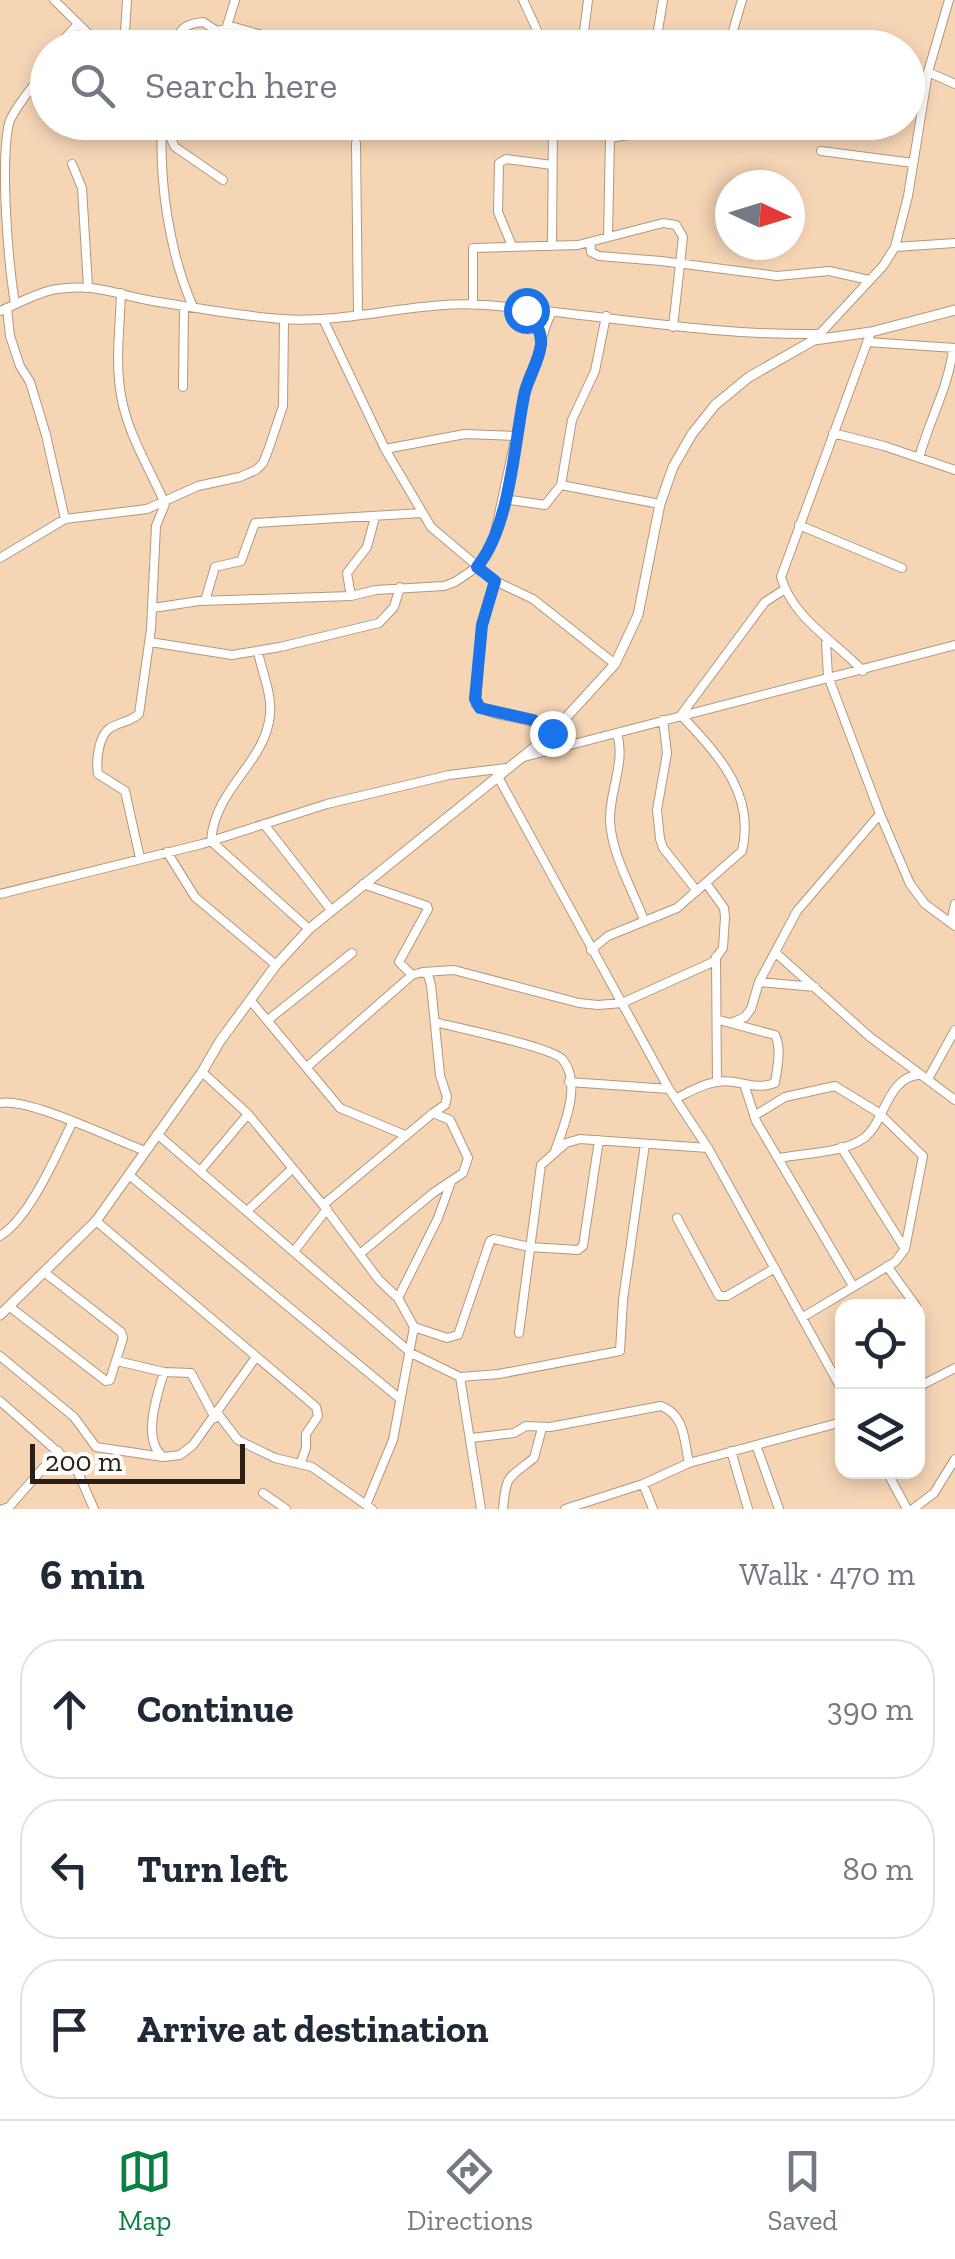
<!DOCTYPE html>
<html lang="en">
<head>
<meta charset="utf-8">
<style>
	:root { --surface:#fff; --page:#f2f2f3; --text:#1f2937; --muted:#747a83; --line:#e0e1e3; --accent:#0b8043 }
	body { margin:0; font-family:"Zilla Slab",serif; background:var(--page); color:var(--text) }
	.controls { position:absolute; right:30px; bottom:30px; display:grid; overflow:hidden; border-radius:20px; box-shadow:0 5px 15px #0003 }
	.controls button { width:90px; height:90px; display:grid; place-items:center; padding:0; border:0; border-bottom:2px solid var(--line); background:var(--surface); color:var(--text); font:50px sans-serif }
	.compass { position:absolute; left:715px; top:170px; width:90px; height:90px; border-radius:50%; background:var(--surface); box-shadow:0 5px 15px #0003; rotate:94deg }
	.scale { position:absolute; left:30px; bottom:25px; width:215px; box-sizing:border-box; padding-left:10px; border:5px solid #2c2014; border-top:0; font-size:28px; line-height:35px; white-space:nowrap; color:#2c2014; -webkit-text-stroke:8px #fdfdfd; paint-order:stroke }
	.stop { position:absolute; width:30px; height:30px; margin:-22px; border:8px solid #1a73e8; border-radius:50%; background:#fff }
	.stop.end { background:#1a73e8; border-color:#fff; box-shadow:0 2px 10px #0008 }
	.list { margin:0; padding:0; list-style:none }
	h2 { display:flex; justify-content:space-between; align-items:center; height:130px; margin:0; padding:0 40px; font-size:42px }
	h2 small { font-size:32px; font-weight:400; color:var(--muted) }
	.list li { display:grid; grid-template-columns:65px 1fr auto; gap:30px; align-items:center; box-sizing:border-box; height:140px; margin:0 20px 20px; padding:0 20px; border:2px solid var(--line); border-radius:40px }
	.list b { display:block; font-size:38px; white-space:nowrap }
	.list em { font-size:32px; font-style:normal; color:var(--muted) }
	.icon { flex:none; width:55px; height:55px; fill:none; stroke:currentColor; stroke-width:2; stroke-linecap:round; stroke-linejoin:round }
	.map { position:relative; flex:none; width:955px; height:1509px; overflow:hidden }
	.search { position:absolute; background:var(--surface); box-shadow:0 5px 15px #0003; left:30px; right:30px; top:30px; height:110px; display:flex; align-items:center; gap:25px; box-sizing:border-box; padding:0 35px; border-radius:55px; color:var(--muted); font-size:38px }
	.sheet { height:610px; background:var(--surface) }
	nav { display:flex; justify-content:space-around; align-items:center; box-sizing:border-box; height:140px; border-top:2px solid var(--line); background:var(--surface); font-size:28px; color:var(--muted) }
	nav a { display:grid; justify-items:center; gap:5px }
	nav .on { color:var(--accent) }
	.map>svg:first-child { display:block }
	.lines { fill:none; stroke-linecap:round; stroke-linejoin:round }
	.minor-casing { stroke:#b59778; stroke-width:10 }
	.tertiary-casing { stroke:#b59778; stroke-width:11 }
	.minor { stroke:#fff; stroke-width:8 }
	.tertiary { stroke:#fff; stroke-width:9 }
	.route { stroke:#1a73e8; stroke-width:12 }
</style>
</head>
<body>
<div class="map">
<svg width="955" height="1509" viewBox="0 0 955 1509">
	<rect width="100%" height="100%" fill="#f6d5b5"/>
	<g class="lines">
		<!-- minor casing -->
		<g class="minor-casing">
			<path id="minor" d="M54,0L103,48
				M523,0L537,30L539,48
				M227,26L235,0
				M56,48L77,25
				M124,48L127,0
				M175,48C178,29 184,24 203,22L217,31L234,27L296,45
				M231,48L234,27
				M582,48L588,0
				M655,48L663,0
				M728,48L742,0
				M928,72L955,84
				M162,122C159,182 169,252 193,307
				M163,122L175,147L223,180
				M600,122L610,138L608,237
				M610,138L628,135L641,122
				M356,143L358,315
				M821,151L913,163
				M72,164L82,188L88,287
				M590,242L591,252L599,256L661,261L777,276L829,271L869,280
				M512,246L498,212L499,163L506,159L552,165
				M552,246L553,122
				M895,247L955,243
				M121,293C120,327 115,362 121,395C127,433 150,469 165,504L156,526L151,629L139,714C130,722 120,722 110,728C98,736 96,762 98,774L125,791L140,858
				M15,304C8,260 0,164 9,123C16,103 38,84 48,63
				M473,305V248L578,245L663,223L676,225L683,237L673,327
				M7,308L10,336L20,366L30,382L46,435L65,519
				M526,310L540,336
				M0,311C18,304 37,292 57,289C95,283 118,295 153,301C196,308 239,316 282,319C350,324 417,300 486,305C598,314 707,336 820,334
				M606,316L595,371L572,420L561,485L660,504
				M324,321L385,449L431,527L495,581L533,599L615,664
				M817,337L883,266L895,247L908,196L928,72L949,0
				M867,342L955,348
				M183,387L184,306
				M833,433L884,446L955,470
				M385,449L465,434L516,436
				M919,458C929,420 949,387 953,348
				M504,499L545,505L561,485
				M799,525L902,568
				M0,558L65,519L147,509L198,486L240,477L256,470L263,463L269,448L283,406L284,319
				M495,581L482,625L476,705C499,721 525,712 552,733
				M351,596L347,573L367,547L375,517
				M205,601L215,567L241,561L255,523L422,513
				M153,608L199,601L351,596L376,590L444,586L455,582L477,567L493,542L526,389C540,365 538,336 552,312
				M150,642L232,655L280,647L379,623L394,607L400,587
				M826,643L828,676L880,814L910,884L925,904L955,926
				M258,652C262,672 272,694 270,714C266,763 215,787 211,841L309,929
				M863,671C835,641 793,619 781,577L871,332
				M663,720L667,753L657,810L660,839L663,848L697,891
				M617,733C626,763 609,791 610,821C612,856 632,888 644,920
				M524,757L955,645
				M497,775L669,1089L708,1148L842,1390
				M264,824L331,910
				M167,852L195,897L276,965
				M363,884L427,906L428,909L399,962L412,975
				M0,894L202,844L327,804L449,775L506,768
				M951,922L955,904
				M591,950L608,936L677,908L742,851C756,793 717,754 681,715L765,602L785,589
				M777,954L870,1037L955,1100
				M716,957L717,1082
				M423,972L454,970L579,1003L598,1005L622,1003L713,962L723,948L725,917L724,908L706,883
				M759,982L815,987
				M251,1001L340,1108L405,1135
				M268,1020L352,953
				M435,1022C457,1028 553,1047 563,1060C582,1084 564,1126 555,1151
				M731,1023L745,1017L751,1009L759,982L797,911L880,814
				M307,1067L412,975L423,972L428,975L431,985L440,1075L447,1097L445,1105L433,1113
				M202,1072L248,1114L323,1205L379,1280L398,1298L414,1327L393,1440L366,1505
				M928,1079L955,1030
				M569,1082L669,1089
				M745,1087L756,1121L853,1286
				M677,1098C695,1089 713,1078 734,1082C749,1084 759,1089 775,1083C777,1068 782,1049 775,1035L719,1020
				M0,1103C30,1098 113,1139 145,1151
				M754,1116L785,1097L835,1086L879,1113L923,1156L905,1249
				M157,1134L411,1353L460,1377L499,1374L620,1351L623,1300L645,1144
				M780,1158C805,1153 843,1153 864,1138C885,1122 887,1078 918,1075
				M201,1170L248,1114
				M129,1175L399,1398
				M323,1205L433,1113L450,1120L468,1158L463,1173L433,1193L361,1253
				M248,1210L292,1169
				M677,1218L719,1296H727L775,1268
				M96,1221L316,1407L318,1416L306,1434V1448L301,1462
				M0,1236C29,1219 57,1154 72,1123
				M295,1250L327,1209
				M887,1266L916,1306
				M398,1298L438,1218L451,1182
				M10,1307L106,1381L110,1380L123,1338L121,1332L44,1272
				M803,1317L895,1262L905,1249L841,1147
				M414,1327L447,1338L458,1335L490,1241L494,1239L529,1247L578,1250L583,1246L599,1140
				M519,1333L541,1165L566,1143L580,1139L708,1148
				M0,1356L74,1417L96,1447L163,1457L180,1455L193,1445L256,1357
				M117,1361L164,1372L191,1373L215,1418
				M460,1377L481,1509
				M918,1387L955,1368
				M0,1401L76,1468L94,1509
				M218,1414L238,1440L275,1458L312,1467L372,1509
				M471,1438L514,1433L526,1426L550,1427L661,1406C685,1415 684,1440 689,1463
				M756,1445L779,1509
				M731,1451L748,1509
				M162,1456C142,1438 157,1396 164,1372
				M887,1472L907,1509
				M643,1484L653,1509
				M263,1493L286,1509
				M3,1509L9,1507L58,1451
				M503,1509C506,1474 508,1479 534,1458L542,1428
				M565,1509L643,1484L689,1463L842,1422
				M913,1509L934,1493L955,1459"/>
		</g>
		<!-- tertiary casing -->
		<g class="tertiary-casing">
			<path id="tertiary" d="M0,1315L96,1221L202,1072L220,1041L276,965L309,929L552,733L615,664L638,615L660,504L673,467L692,434L715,405L749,377L814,340L871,332L955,310"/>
		</g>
		<!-- minor -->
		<use href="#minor" class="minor"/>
		<!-- tertiary -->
		<use href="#tertiary" class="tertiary"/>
	</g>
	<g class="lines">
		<!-- route -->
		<path class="route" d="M526,310C534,319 542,331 541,344C539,363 527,378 524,396C514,446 510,527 477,567L495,581L482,625L475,699L480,708L533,720L552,733"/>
	</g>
</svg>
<div class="controls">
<button><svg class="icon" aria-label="locate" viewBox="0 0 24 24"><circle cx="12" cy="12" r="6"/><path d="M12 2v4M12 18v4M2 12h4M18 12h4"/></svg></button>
<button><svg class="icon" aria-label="layers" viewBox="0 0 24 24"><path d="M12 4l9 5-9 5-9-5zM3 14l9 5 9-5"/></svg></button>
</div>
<svg class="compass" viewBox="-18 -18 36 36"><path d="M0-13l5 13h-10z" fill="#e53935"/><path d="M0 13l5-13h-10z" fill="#747a83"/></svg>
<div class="scale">200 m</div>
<div class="stop" style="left:526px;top:310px"></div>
<div class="stop end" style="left:552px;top:733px"></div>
<div class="search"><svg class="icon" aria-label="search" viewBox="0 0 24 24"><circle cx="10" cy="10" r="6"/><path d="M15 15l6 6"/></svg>Search here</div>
</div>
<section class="sheet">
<h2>6 min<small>Walk · 470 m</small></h2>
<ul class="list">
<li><svg class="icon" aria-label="ahead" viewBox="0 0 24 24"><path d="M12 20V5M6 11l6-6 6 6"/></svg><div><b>Continue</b></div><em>390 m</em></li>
<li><svg class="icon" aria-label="left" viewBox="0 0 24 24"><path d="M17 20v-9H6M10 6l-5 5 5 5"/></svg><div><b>Turn left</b></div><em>80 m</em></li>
<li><svg class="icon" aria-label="arrive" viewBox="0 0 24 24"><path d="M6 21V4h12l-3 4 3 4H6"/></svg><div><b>Arrive at destination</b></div></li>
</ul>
</section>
<nav>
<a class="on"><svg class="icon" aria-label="map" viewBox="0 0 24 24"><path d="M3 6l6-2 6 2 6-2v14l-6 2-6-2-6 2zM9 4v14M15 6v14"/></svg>Map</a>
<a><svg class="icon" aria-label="directions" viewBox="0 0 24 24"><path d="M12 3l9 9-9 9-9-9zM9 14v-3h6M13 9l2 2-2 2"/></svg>Directions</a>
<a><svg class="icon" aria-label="saved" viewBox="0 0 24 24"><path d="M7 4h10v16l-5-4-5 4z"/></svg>Saved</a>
</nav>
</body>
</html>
